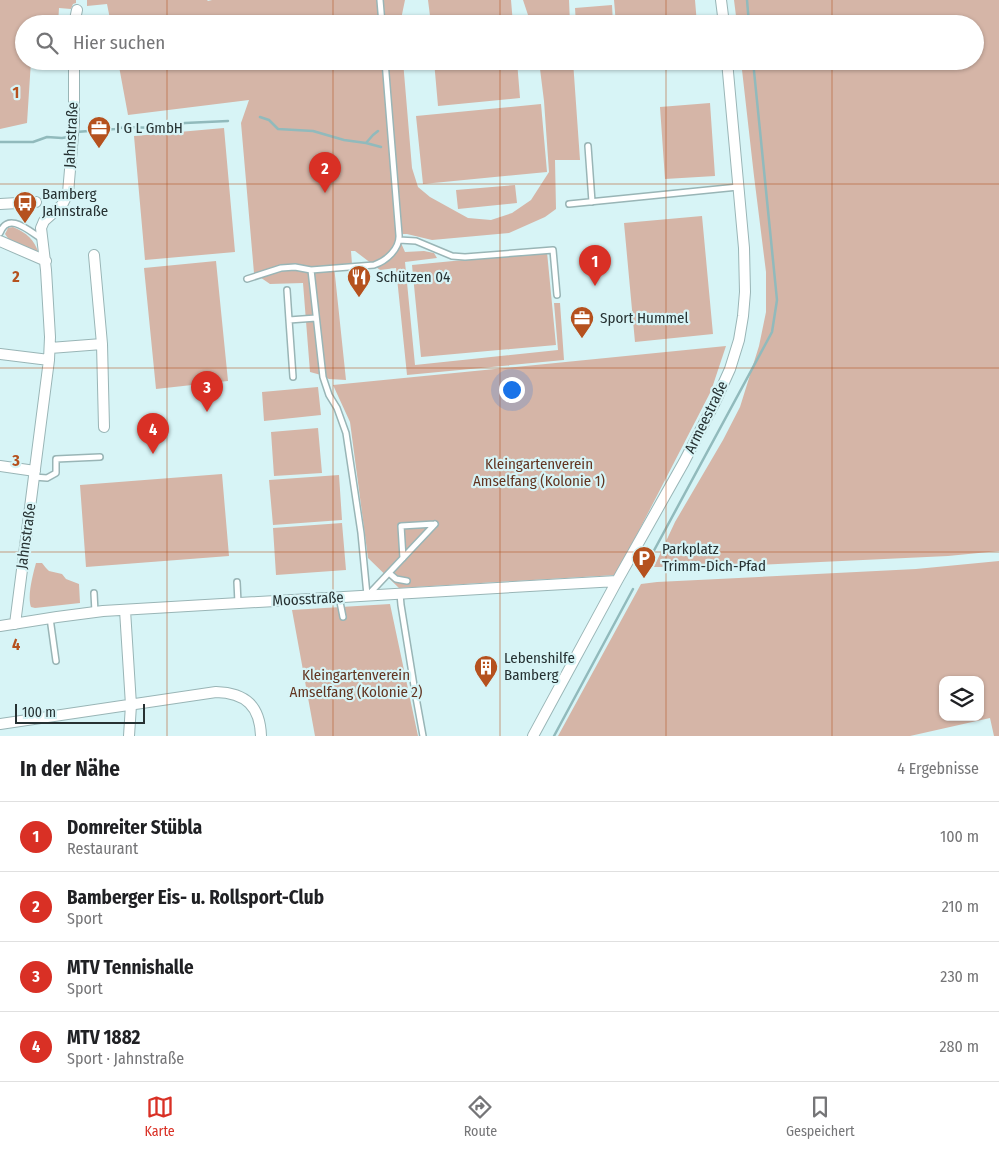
<!DOCTYPE html>
<html lang="de">
<head>
<meta charset="utf-8">
<style>
	:root { --surface:#fff; --page:#f6f6f6; --text:#202124; --muted:#757577; --line:#e0e0e0; --accent:#d93025 }
	body { margin:0; font-family:"Fira Sans Condensed",sans-serif; background:var(--page); color:var(--text) }
	.controls { position:absolute; right:15px; bottom:15px; display:grid; overflow:hidden; border-radius:10px; box-shadow:0 1px 4px #0004 }
	.controls button { width:45px; height:45px; display:grid; place-items:center; padding:0; border:0; border-bottom:1px solid var(--line); background:var(--surface); color:var(--text); font:25px sans-serif }
	.scale { position:absolute; left:15px; bottom:12px; width:130px; box-sizing:border-box; padding-left:5px; border:2px solid #263132; border-top:0; font-size:14px; line-height:18px; white-space:nowrap; color:#263132; -webkit-text-stroke:4px #d7f4f6; paint-order:stroke }
	.you { position:absolute; left:511px; top:389px; width:18px; height:18px; margin:-12px; border:4px solid #fff; border-radius:50%; background:#1a73e8; box-shadow:0 0 0 8px #1a73e833 }
	.badge { display:grid; place-items:center; width:32px; height:32px; border-radius:50%; background:var(--accent); color:#fff; font-size:16px; font-weight:700 }
	.pin { position:absolute; translate:-50% -41px; filter:drop-shadow(0 1px 2px #0008) }
	.pin::after { content:''; position:absolute; top:26px; width:18px; height:15px; background:inherit; clip-path:polygon(0 0,100% 0,50% 100%) }
	.list { margin:0; padding:0; list-style:none }
	h2 { display:flex; justify-content:space-between; align-items:center; height:65px; margin:0; padding:0 20px; font-size:21px }
	h2 small { font-size:16px; font-weight:400; color:var(--muted) }
	.list li { display:grid; grid-template-columns:32px 1fr auto; gap:15px; align-items:center; box-sizing:border-box; height:70px; padding:0 20px; border-top:1px solid var(--line) }
	.list b { display:block; font-size:19px; white-space:nowrap }
	.list p { margin:0; font-size:16px; white-space:nowrap; color:var(--muted) }
	.list em { font-size:16px; font-style:normal; color:var(--muted) }
	.icon { flex:none; width:28px; height:28px; fill:none; stroke:currentColor; stroke-width:2; stroke-linecap:round; stroke-linejoin:round }
	.map { position:relative; flex:none; width:999px; height:736px; overflow:hidden }
	.search { position:absolute; background:var(--surface); box-shadow:0 1px 4px #0004; left:15px; right:15px; top:15px; height:55px; display:flex; align-items:center; gap:12px; box-sizing:border-box; padding:0 18px; border-radius:28px; color:var(--muted); font-size:19px }
	.sheet { height:345px; background:var(--surface) }
	nav { display:flex; justify-content:space-around; align-items:center; box-sizing:border-box; height:70px; border-top:1px solid var(--line); background:var(--surface); font-size:14px; color:var(--muted) }
	nav a { display:grid; justify-items:center; gap:2px }
	nav .on { color:var(--accent) }
	.map>svg:first-child { display:block }
	.green { fill:#d5b5a7; fill-rule:evenodd }
	.lines { fill:none; stroke-linecap:round; stroke-linejoin:round }
	.stream { stroke:#91babc; stroke-width:2.5 }
	.lane-casing { stroke:#99b5b6; stroke-width:8 }
	.street-casing { stroke:#99b5b6; stroke-width:12 }
	.lane { stroke:#fff; stroke-width:5 }
	.street { stroke:#fff; stroke-width:10 }
	.grid { fill:none; stroke:#b5511e; stroke-width:1; stroke-opacity:0.55 }
	.labels { text-anchor:middle; dominant-baseline:central; stroke-width:4.5; stroke-linejoin:round; paint-order:stroke }
	.poi-label { font-size:15px; fill:#263132; stroke:#d7f4f6; text-anchor:start }
	.street-label { font-size:15px; fill:#263132; stroke:#d7f4f6 }
	.park-label { font-size:15px; fill:#623420; stroke:#d7f4f6 }
	.grid-label { font-size:16px; text-anchor:middle; font-weight:bold; fill:#b5511e; stroke:#d7f4f6; stroke-width:4.5; stroke-linejoin:round; paint-order:stroke }
</style>
</head>
<body>
<div class="map">
<svg width="999" height="736" viewBox="0 0 999 736">
	<rect width="100%" height="100%" fill="#d7f4f6"/>
	<!-- green -->
	<path class="green" d="M0,0H76V3L73,4L71,9L59,8L58,24H24V61H31L27,123L0,129Z
		M87,0H207L208,1L212,0H405L400,24H111L107,4L87,6Z
		M428,0H511L513,24H431Z
		M523,0H569L570,24H531Z
		M614,0H695L697,24H616Z
		M734,0H999V551L948,556L713,567H654L675,522L723,440L740,407L759,346L766,312V272L754,176L741,61H975V24H737Z
		M612,5L613,24H576L575,8Z
		M118,61H403L412,168L418,187L430,197L468,218L491,220L512,213L531,200L549,172L544,101L539,61H573L580,160H555L556,209L545,217L509,233L432,240L407,234H397L405,252L424,251L434,253L437,258L405,262L415,365L558,350L554,303H560L564,360L407,375L396,268L380,270L355,251H351L352,264L334,266L346,380L329,379L321,375L310,372L303,283L270,284L254,273L241,123L249,100L128,115Z
		M434,61H517L520,98L438,106Z
		M710,103L715,176L665,179L660,107Z
		M541,104L547,172L423,184L416,116Z
		M224,128L235,252L145,260L134,136Z
		M515,185L517,203L458,209L456,190Z
		M702,216L713,334L635,342L624,223Z
		M13,227C27,233 34,239 39,254L10,241L5,234L8,228Z
		M547,252L556,345L421,357L412,265Z
		M216,261L228,381L156,389L144,268Z
		M726,346L711,391L616,575L399,588L368,558L350,422L333,385Z
		M318,387L321,415L264,421L262,392Z
		M318,428L322,473L274,476L271,432Z
		M222,474L229,556L86,567L80,485Z
		M339,475L342,520L273,525L269,480Z
		M342,523L346,570L276,575L273,528Z
		M999,561V736H994L990,718L910,736H558L641,584L657,582L916,569ZM943,680H980V717H943Z
		M36,563H42L46,568L49,571L62,574L66,579L79,584L80,603L35,608L31,607C27,596 33,574 36,563Z
		M390,604L418,736H315L292,610Z"/>
	<g class="lines">
		<!-- stream -->
		<path class="stream" d="M747,0L749,24
			M260,117L269,120L278,129L313,131L344,140L366,143L381,147
			M76,132L115,129L126,127L156,128L185,123L228,121
			M0,142H33L47,137L62,138L68,137L69,133
			M366,143L373,135L378,131
			M644,569L772,332L777,300L753,61
			M554,736L633,589"/>
		<!-- lane casing -->
		<g class="lane-casing">
			<path id="lane" d="M380,0L382,24
				M588,146L592,202
				M569,204L738,187
				M0,233C8,211 29,231 42,239
				M399,240L416,241L452,256L465,257L553,250L557,295
				M311,270L323,377L329,395L337,408L346,433L361,533L367,595
				M247,279L281,268L295,267L311,270L374,265C386,261 400,249 399,235L385,61
				M287,290L289,320L316,318
				M289,320L293,377
				M34,477L47,478L56,473V459L100,457
				M403,558L401,526L435,524
				M389,573L396,579L407,581
				M237,582L238,603
				M94,593L95,612
				M369,594L435,524
				M400,594L401,605L415,692L423,736
				M339,597L343,617
				M50,618L56,661"/>
		</g>
		<!-- street casing -->
		<g class="street-casing">
			<path id="street" d="M721,0L724,24
				M74,24L77,10
				M0,204L36,202
				M0,241L46,261
				M94,255L102,344L104,427
				M50,348L102,344
				M0,354L49,360
				M0,466L35,471
				M125,610L131,705L129,736
				M15,624L49,360L50,337L46,270L41,228L44,221L62,205L68,193L74,123V61
				M0,626L57,617L103,611L617,581
				M0,724L216,692C246,693 260,706 261,736
				M533,736L617,581L684,462L716,400L730,369L739,340L743,316L745,292L744,248L727,61"/>
		</g>
		<!-- lane -->
		<use href="#lane" class="lane"/>
		<!-- street -->
		<use href="#street" class="street"/>
	</g>
	<!-- grid -->
	<path class="grid" d="M167,0V24M333,0V24M500,0V24M666,0V24M832,0V24M167,61V736M333,61V736M500,61V736M666,61V736M832,61V736M0,184H999M0,368H999M0,552H999"/>
	<!-- icons -->
	<defs>
		<g id="office-pin" transform="scale(1.25)"><path d="M0 17L-7.5 6A9.5 9.5 0 1 1 7.5 6Z" fill="#b5511e" stroke="#d7f4f6"/><path d="M-6-3h4V-5.5h4V-3h4V5H-6ZM-1-4.5V-3h2v-1.5ZM-6 0V1H6V0Z" fill="#fff"/></g>
		<g id="bus-pin" transform="scale(1.25)"><path d="M0 17L-7.5 6A9.5 9.5 0 1 1 7.5 6Z" fill="#b5511e" stroke="#d7f4f6"/><path d="M-5-6H5V4H4V6H2V4H-2V6H-4V4H-5ZM-3.5-4V0h7V-4ZM-3.5 1.2v1.5H-2V1.2ZM2 1.2v1.5H3.5V1.2Z" fill="#fff"/></g>
		<g id="restaurant-pin" transform="scale(1.25)"><path d="M0 17L-7.5 6A9.5 9.5 0 1 1 7.5 6Z" fill="#b5511e" stroke="#d7f4f6"/><path d="M-5-6h1v4h1v-4h1v4h1v-4h1v5L-1.5 .5V6h-2V.5L-5-1ZM5-6V6H3V1.5H1.5Q1.5-4 5-6Z" fill="#fff"/></g>
		<g id="parking-pin" transform="scale(1.25)"><path d="M0 17L-7.5 6A9.5 9.5 0 1 1 7.5 6Z" fill="#b5511e" stroke="#d7f4f6"/><path d="M-3.5-5.5H1a3.5 3.5 0 0 1 0 7H-1V5.5H-3.5ZM-1-3.4V-.6H.8a1.4 1.4 0 0 0 0-2.8Z" fill="#fff"/></g>
		<g id="building-pin" transform="scale(1.25)"><path d="M0 17L-7.5 6A9.5 9.5 0 1 1 7.5 6Z" fill="#b5511e" stroke="#d7f4f6"/><path d="M-4-6H4V6H1V3H-1V6H-4ZM-2.5-4.3h1.7v1.8h-1.7ZM.8-4.3h1.7v1.8H.8ZM-2.5-1h1.7V.8h-1.7ZM.8-1h1.7V.8H.8Z" fill="#fff"/></g>
	</defs>
	<g fill-rule="evenodd">
		<use href="#office-pin" x="99" y="128"/>
		<use href="#bus-pin" x="25" y="203"/>
		<use href="#restaurant-pin" x="359" y="277"/>
		<use href="#office-pin" x="582" y="318"/>
		<use href="#parking-pin" x="644" y="558"/>
		<use href="#building-pin" x="486" y="667"/>
	</g>
	<g class="labels">
		<!-- poi labels -->
		<g class="poi-label">
			<text x="116" y="128">I G L GmbH</text>
			<text x="42" y="194">Bamberg<tspan x="42" dy="17">Jahnstraße</tspan></text>
			<text x="376" y="277">Schützen 04</text>
			<text x="600" y="318">Sport Hummel</text>
			<text x="662" y="549">Parkplatz<tspan x="662" dy="17">Trimm-Dich-Pfad</tspan></text>
			<text x="504" y="658">Lebenshilfe<tspan x="504" dy="17">Bamberg</tspan></text>
		</g>
		<!-- street labels -->
		<g class="street-label">
			<text transform="translate(71 135) rotate(-87)">Jahnstraße</text>
			<text transform="translate(706 417) rotate(-64)">Armeestraße</text>
			<text transform="translate(26 536) rotate(-82)">Jahnstraße</text>
			<text transform="translate(308 599) rotate(-3)">Moosstraße</text>
		</g>
		<!-- park labels -->
		<g class="park-label">
			<text x="539" y="464">Kleingartenverein<tspan x="539" dy="17">Amselfang (Kolonie 1)</tspan></text>
			<text x="356" y="675">Kleingartenverein<tspan x="356" dy="17">Amselfang (Kolonie 2)</tspan></text>
		</g>
	</g>
	<g class="grid-label">
		<text x="16" y="98">1</text>
		<text x="16" y="282">2</text>
		<text x="16" y="466">3</text>
		<text x="16" y="650">4</text>
	</g>
</svg>
<div class="controls">
<button><svg class="icon" aria-label="layers" viewBox="0 0 24 24"><path d="M12 4l9 5-9 5-9-5zM3 14l9 5 9-5"/></svg></button>
</div>
<div class="scale">100 m</div>
<div class="you"></div>
<div class="pin badge" style="left:595px;top:286px">1</div>
<div class="pin badge" style="left:325px;top:193px">2</div>
<div class="pin badge" style="left:207px;top:412px">3</div>
<div class="pin badge" style="left:153px;top:454px">4</div>
<div class="search"><svg class="icon" aria-label="search" viewBox="0 0 24 24"><circle cx="10" cy="10" r="6"/><path d="M15 15l6 6"/></svg>Hier suchen</div>
</div>
<section class="sheet">
<h2>In der Nähe<small>4 Ergebnisse</small></h2>
<ul class="list">
<li><span class="badge">1</span><div><b>Domreiter Stübla</b><p>Restaurant</p></div><em>100 m</em></li>
<li><span class="badge">2</span><div><b>Bamberger Eis- u. Rollsport-Club</b><p>Sport</p></div><em>210 m</em></li>
<li><span class="badge">3</span><div><b>MTV Tennishalle</b><p>Sport</p></div><em>230 m</em></li>
<li><span class="badge">4</span><div><b>MTV 1882</b><p>Sport · Jahnstraße</p></div><em>280 m</em></li>
</ul>
</section>
<nav>
<a class="on"><svg class="icon" aria-label="map" viewBox="0 0 24 24"><path d="M3 6l6-2 6 2 6-2v14l-6 2-6-2-6 2zM9 4v14M15 6v14"/></svg>Karte</a>
<a><svg class="icon" aria-label="directions" viewBox="0 0 24 24"><path d="M12 3l9 9-9 9-9-9zM9 14v-3h6M13 9l2 2-2 2"/></svg>Route</a>
<a><svg class="icon" aria-label="saved" viewBox="0 0 24 24"><path d="M7 4h10v16l-5-4-5 4z"/></svg>Gespeichert</a>
</nav>
</body>
</html>
